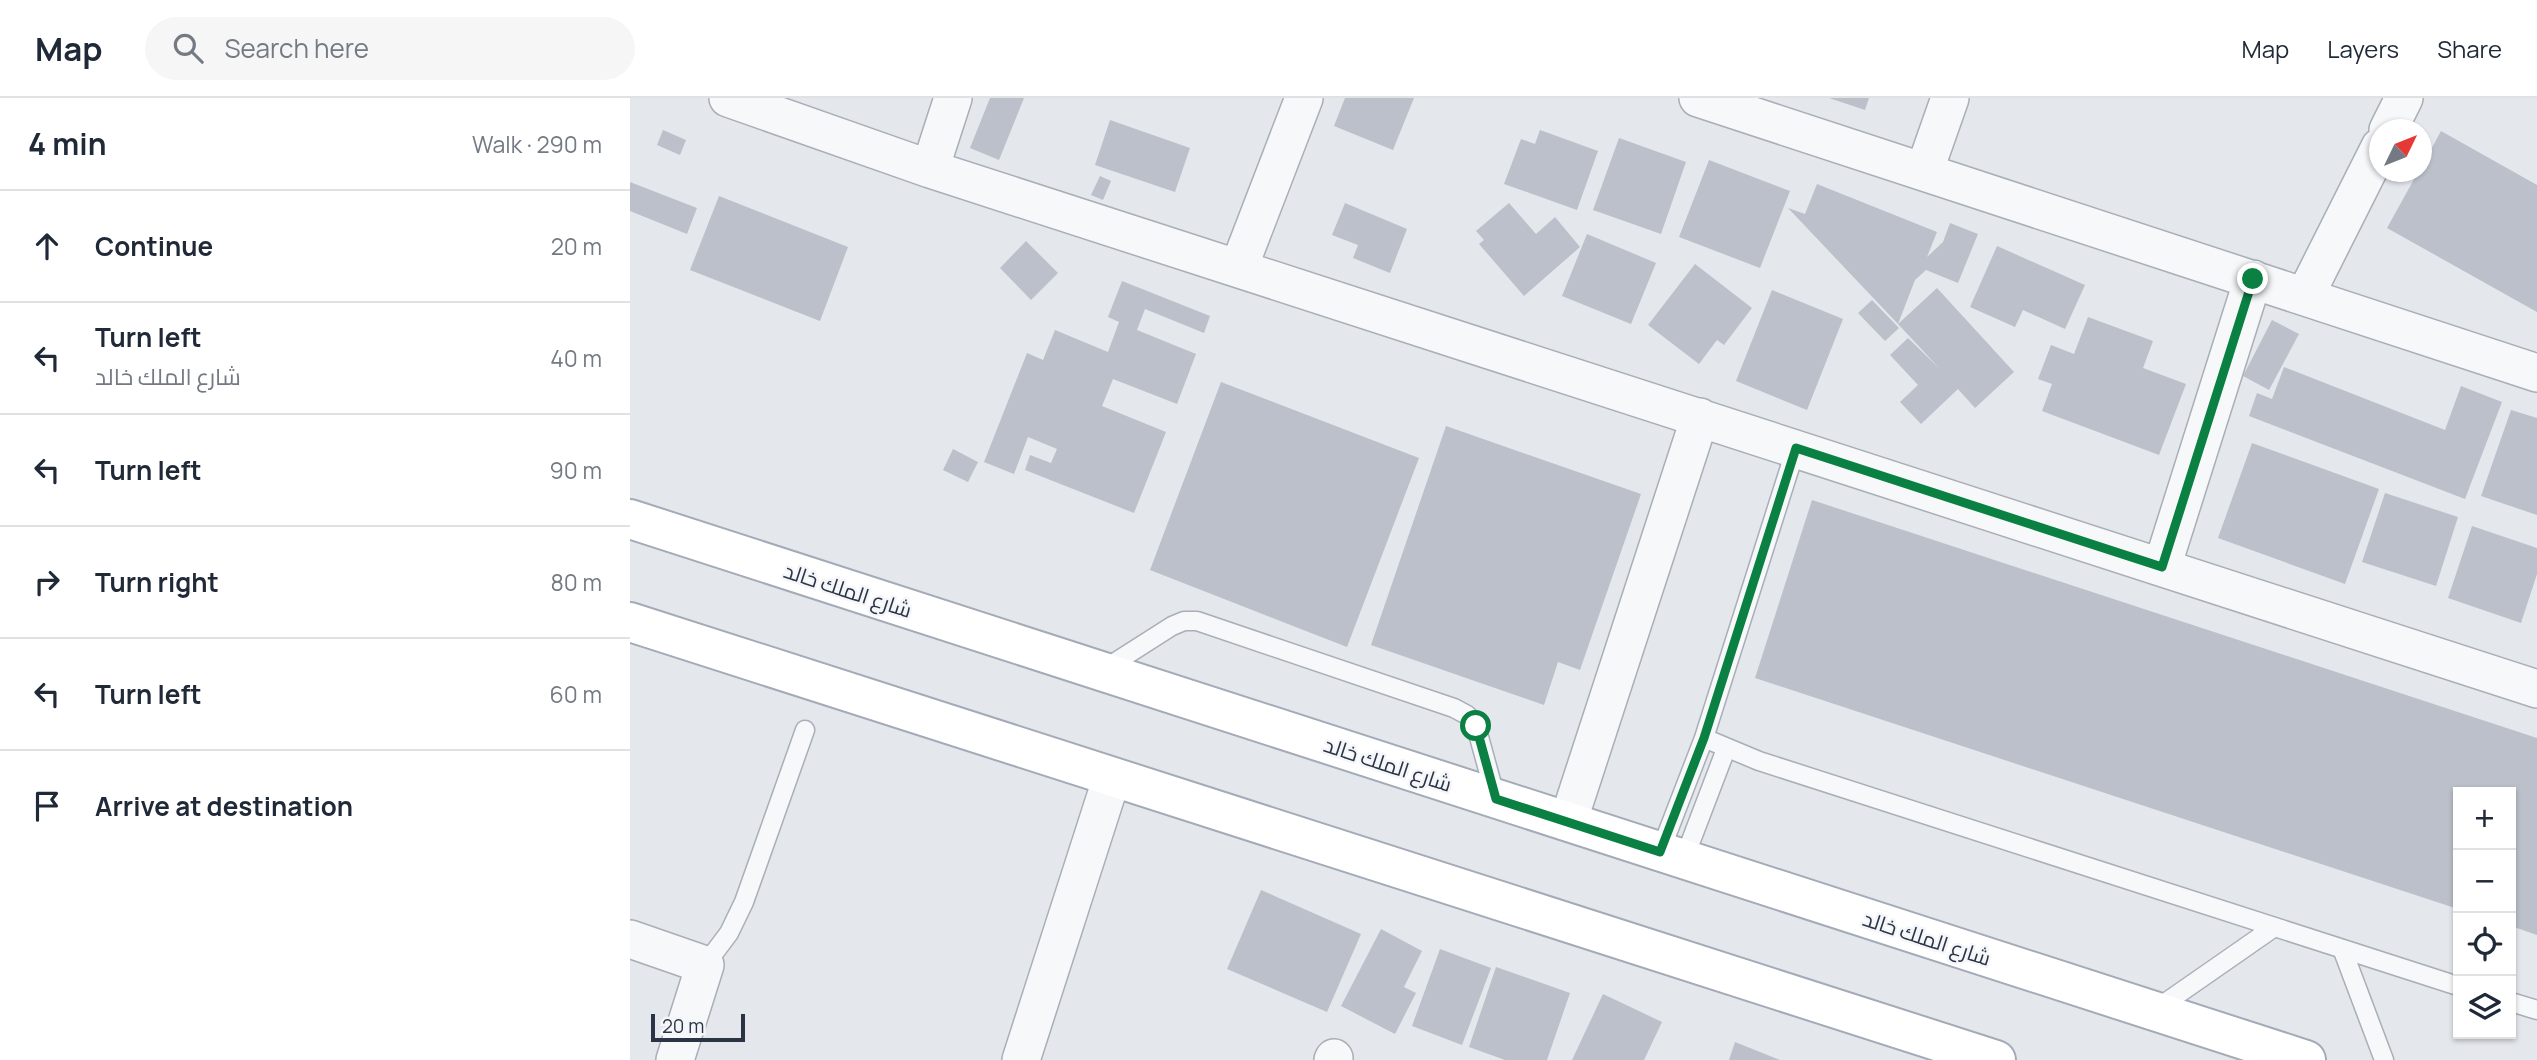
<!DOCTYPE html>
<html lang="en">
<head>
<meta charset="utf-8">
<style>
	:root { --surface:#fff; --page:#f6f6f7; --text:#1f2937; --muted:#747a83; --line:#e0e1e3 }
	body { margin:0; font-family:Manrope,Cairo,sans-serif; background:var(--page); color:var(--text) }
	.controls { position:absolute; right:21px; bottom:21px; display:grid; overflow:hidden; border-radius:0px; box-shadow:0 2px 5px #0004 }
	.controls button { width:63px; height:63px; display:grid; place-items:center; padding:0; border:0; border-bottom:2px solid var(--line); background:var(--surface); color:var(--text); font:35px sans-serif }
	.compass { position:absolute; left:1739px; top:21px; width:63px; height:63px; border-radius:50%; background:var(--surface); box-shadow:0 2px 5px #0004; rotate:47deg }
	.scale { position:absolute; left:21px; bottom:18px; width:94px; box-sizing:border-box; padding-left:7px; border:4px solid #2b3445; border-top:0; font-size:19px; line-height:24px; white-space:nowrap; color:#2b3445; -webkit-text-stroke:5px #f4f6f9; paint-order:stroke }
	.stop { position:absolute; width:21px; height:21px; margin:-16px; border:5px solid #0b8043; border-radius:50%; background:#fff }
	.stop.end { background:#0b8043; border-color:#fff; box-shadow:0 2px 7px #0008 }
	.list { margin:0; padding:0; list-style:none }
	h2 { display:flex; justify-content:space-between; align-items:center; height:91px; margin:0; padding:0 28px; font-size:30px }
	h2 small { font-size:23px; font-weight:400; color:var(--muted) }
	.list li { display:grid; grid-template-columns:46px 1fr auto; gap:21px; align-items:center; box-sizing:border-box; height:112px; padding:0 28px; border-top:2px solid var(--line) }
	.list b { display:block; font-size:26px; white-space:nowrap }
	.list p { margin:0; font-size:23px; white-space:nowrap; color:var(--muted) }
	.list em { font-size:23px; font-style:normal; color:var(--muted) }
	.icon { flex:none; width:38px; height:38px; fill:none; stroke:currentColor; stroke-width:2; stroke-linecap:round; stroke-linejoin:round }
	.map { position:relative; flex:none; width:1907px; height:962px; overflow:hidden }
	header { display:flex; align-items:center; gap:42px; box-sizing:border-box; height:98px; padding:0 35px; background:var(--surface); border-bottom:2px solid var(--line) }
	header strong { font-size:33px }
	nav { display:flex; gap:38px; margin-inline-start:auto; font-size:24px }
	.search { width:490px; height:63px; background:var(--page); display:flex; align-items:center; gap:18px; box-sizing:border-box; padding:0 24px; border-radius:38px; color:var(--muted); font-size:26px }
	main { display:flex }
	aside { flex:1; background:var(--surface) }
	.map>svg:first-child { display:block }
	.building { fill:#bbc0ca }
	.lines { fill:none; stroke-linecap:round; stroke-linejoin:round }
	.lane-casing { stroke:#a9aeb7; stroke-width:21 }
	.street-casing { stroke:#a9aeb7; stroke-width:40 }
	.primary-casing { stroke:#a3abb8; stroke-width:42 }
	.lane { stroke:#f7f8fa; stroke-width:18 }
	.street { stroke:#f7f8fa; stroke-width:37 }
	.primary { stroke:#fff; stroke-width:38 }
	.route { stroke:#0b8043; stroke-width:9 }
	.labels { text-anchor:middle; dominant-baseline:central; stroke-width:5; stroke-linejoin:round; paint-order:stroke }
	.street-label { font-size:21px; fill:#2b3445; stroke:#f4f6f9 }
</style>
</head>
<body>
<header>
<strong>Map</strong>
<div class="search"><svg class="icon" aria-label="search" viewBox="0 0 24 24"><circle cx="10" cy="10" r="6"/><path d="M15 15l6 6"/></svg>Search here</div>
<nav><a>Map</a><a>Layers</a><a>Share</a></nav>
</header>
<main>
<aside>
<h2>4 min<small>Walk · 290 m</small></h2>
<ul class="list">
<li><svg class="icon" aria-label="ahead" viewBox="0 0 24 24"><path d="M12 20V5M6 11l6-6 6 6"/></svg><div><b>Continue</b></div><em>20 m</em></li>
<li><svg class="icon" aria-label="left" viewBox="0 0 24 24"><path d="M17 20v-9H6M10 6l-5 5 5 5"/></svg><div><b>Turn left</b><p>شارع الملك خالد</p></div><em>40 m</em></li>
<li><svg class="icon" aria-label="left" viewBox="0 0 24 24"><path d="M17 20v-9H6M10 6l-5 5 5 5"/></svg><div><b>Turn left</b></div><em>90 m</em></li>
<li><svg class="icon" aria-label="right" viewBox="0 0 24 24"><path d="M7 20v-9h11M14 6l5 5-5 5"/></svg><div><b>Turn right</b></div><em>80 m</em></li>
<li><svg class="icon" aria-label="left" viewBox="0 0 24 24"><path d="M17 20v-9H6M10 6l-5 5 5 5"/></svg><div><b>Turn left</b></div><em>60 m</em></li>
<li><svg class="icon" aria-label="arrive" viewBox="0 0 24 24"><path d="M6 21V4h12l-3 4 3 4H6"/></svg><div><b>Arrive at destination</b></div></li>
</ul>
</aside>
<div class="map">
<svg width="1907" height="962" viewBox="0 0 1907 962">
	<rect width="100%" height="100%" fill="#e4e7ec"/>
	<!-- building -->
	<path class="building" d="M360,0H394L369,62L340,50Z
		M715,0H784L763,52L704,28Z
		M1199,0H1239L1235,12Z
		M480,22L560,50L545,94L465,67Z
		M33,32L56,42L50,57L27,47Z
		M910,32L968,53L947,112L874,86L891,41L905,46Z
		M1811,33L1907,87V214L1757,130L1788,74H1792V68Z
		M989,40L1056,64L1031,136L963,112Z
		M1079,62L1160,93L1130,170L1049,139Z
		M470,78L481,83L473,102L461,97Z
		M0,84L67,110L57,136L0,113Z
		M1187,86L1307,134L1297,159L1313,144L1320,125L1348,136L1328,185L1296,172L1285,182L1268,226L1158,110L1175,116Z
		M89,98L218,149L190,223L60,172Z
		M715,105L777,131L760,175L723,160L728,147L702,137Z
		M879,105L906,136L925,119L950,149L894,198L849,146L854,142L846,133Z
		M957,136L1026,165L1001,226L932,198Z
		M396,143L428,175L401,202L370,170Z
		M1367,148L1455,187L1435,231L1393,212L1385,229L1340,209Z
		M1065,166L1122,210L1094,247L1087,242L1069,266L1018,227Z
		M492,183L580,218L574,235L515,211L507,232L566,256L547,306L483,281L472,308L536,334L504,415L395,372L400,357L421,365L427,351L398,339L384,376L354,364L397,255L413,262L425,232L478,254L489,224L478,219Z
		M1307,190L1384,274L1345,310L1328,291L1291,326L1270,304L1288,287L1260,257L1278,240L1310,271L1268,226Z
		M1142,192L1213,221L1177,312L1106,283Z
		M1242,202L1269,230L1255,243L1228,215Z
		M1458,219L1523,243L1513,270L1556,286L1529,357L1412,313L1422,286L1408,281L1421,247L1444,256Z
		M1642,222L1669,236L1639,292L1613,278Z
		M1654,269L1815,332L1831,288L1872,304L1835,401L1619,318L1627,295L1642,301Z
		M591,284L789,360L717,549L520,472Z
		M1881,312L1907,320V417L1851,398Z
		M816,328L1011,396L950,572L928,564L914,607L741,547Z
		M1622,345L1749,391L1715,486L1588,440Z
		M323,351L348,364L338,384L313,372Z
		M1755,395L1828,419L1806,488L1732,464Z
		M1182,402L1907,640V837L1881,828V694H1828V811L1125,580Z
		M1842,428L1907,450V476L1891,525L1818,500Z
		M631,792L731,836L697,914L597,871Z
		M751,831L792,853L774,889L786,895L765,936L711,908Z
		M810,851L861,870L832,947L782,928Z
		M866,869L940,895L917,962H875L839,949Z
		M973,896L1032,924L1014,962H942Z
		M1105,944L1150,962H1099Z"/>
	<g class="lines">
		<!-- lane casing -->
		<g class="lane-casing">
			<path id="lane" d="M1166,350L1074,640L1129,663L1828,888
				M473,572L542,528L554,523H567L824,610L837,617L846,628L866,701
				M1030,754L1074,640
				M1054,761L1096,651
				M1713,853L1754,962
				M75,867L99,835L114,804L175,632
				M1881,904L1907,912
				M1525,912L1643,830"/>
		</g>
		<!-- street casing -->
		<g class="street-casing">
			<path id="street" d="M98,0L300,71L1907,591
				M1068,0L1907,275
				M1758,32L1774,0
				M300,71L323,0
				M1294,74L1320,0
				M609,169L674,0
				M1675,198L1750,49
				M1532,469L1623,181
				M938,724L1070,319
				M0,841L75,867L45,962
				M391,962L482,679
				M703,962L704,960"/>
		</g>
		<!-- primary casing -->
		<g class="primary-casing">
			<path id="primary" d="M0,421L1676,962
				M0,524L1366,962"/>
		</g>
		<!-- lane -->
		<use href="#lane" class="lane"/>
		<!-- street -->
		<use href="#street" class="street"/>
		<!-- primary -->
		<use href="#primary" class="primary"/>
	</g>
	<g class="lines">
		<!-- route -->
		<path class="route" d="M846,628L866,701L1030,754L1074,640L1166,350L1532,469L1623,181"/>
	</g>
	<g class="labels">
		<!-- street labels -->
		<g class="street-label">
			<text transform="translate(218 492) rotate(18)">شارع الملك خالد</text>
			<text transform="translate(758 666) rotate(18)">شارع الملك خالد</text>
			<text transform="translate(1297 840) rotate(18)">شارع الملك خالد</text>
		</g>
	</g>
</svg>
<div class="controls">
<button>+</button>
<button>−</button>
<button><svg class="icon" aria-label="locate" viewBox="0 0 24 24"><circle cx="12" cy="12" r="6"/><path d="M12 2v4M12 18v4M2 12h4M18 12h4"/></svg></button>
<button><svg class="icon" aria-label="layers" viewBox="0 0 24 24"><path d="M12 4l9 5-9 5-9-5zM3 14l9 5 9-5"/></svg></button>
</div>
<svg class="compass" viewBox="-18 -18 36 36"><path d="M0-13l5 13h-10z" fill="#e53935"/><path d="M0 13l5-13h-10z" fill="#747a83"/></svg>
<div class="scale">20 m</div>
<div class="stop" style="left:846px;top:628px"></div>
<div class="stop end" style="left:1623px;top:181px"></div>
</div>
</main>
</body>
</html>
